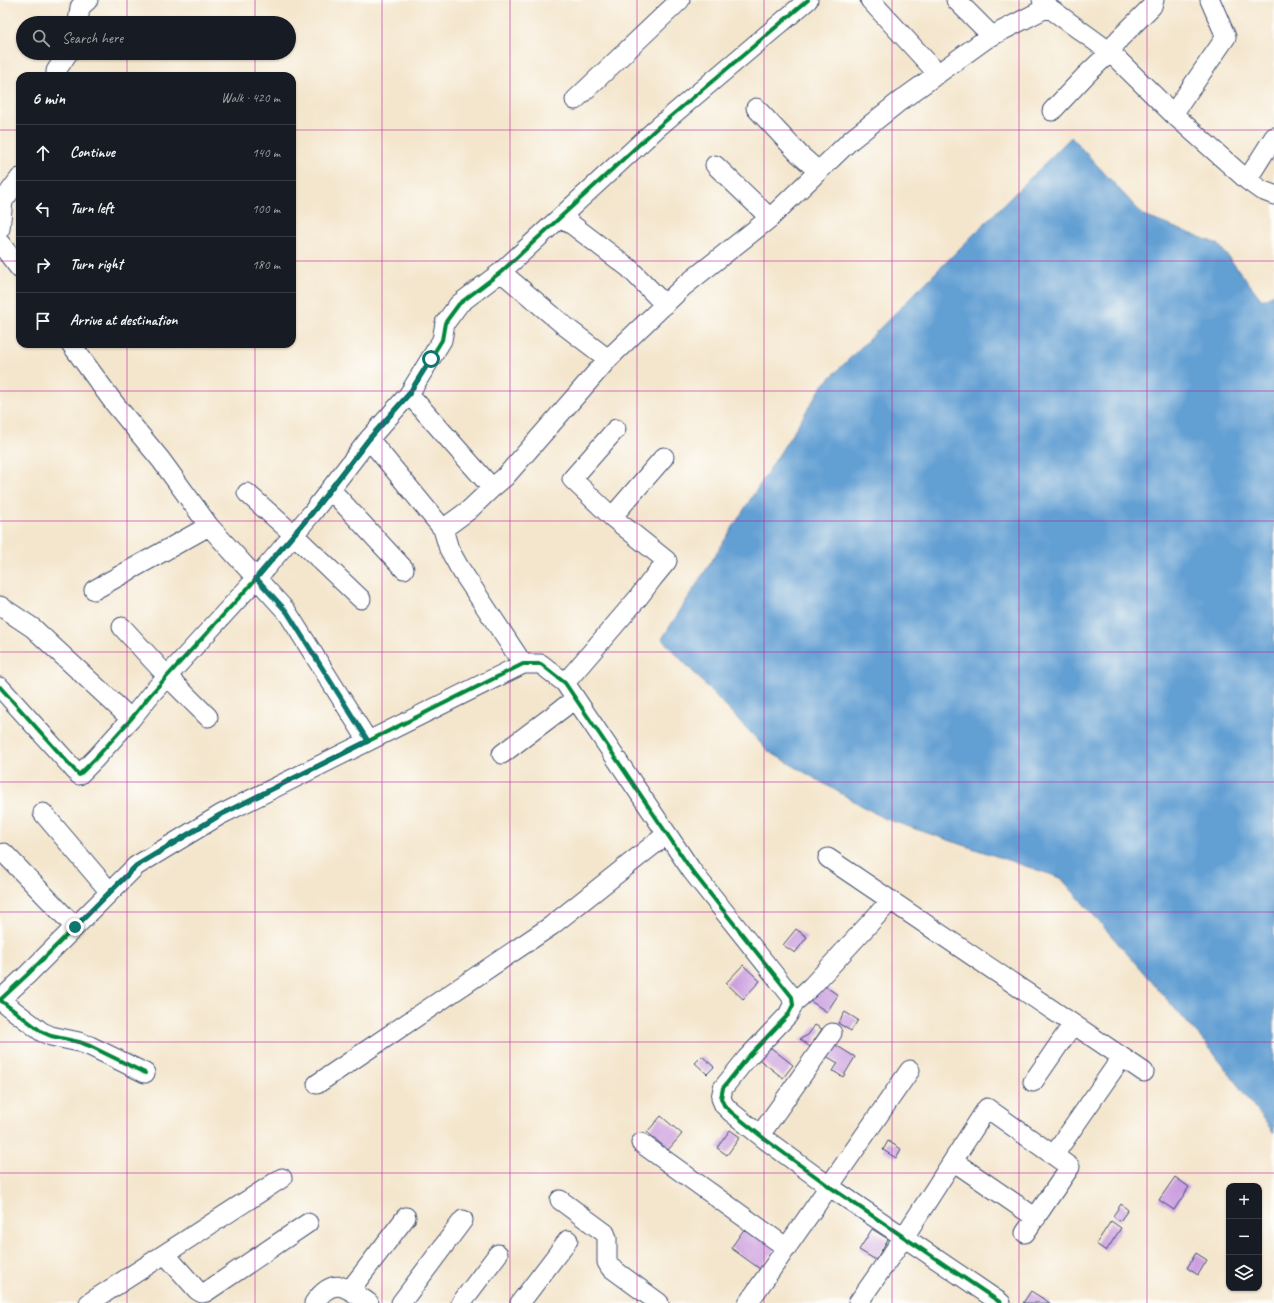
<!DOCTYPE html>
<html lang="en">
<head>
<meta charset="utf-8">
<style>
	:root { --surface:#171b24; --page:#242831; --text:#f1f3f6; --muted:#9ea1a6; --line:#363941 }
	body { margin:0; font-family:Caveat,sans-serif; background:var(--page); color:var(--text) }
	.controls { position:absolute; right:12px; bottom:12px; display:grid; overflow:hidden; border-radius:8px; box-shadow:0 1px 3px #0004 }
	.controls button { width:36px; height:36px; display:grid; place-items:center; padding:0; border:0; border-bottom:1px solid var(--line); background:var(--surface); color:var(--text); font:20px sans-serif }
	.stop { position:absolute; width:12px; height:12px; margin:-9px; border:3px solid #0f766e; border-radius:50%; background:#fff }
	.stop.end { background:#0f766e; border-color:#fff; box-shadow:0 1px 4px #0008 }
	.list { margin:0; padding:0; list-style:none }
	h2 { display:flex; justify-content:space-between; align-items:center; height:52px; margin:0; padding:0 16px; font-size:17px }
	h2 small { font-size:13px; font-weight:400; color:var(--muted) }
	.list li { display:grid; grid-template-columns:26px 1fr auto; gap:12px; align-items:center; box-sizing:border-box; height:56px; padding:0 16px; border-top:1px solid var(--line) }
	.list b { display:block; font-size:15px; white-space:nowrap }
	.list em { font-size:13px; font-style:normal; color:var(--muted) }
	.icon { flex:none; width:22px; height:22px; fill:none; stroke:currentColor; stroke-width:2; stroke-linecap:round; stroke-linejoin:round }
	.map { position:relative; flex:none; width:1274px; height:1303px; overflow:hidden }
	.search { position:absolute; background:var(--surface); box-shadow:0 1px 3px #0004; left:16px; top:16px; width:280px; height:44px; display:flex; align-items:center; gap:10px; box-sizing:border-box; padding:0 14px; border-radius:22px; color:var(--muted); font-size:15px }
	.panel { position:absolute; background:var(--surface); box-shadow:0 1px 3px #0004; left:16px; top:72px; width:280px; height:276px; border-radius:12px }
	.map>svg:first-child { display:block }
	.water { fill:#629fd3; stroke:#3e6798 }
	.building { fill:#cca0e0 }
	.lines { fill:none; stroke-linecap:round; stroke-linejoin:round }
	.minor-casing { stroke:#3c4a6f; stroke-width:21 }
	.minor { stroke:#fff; stroke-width:19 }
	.cycleway-casing { stroke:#fdfcf7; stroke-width:6 }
	.cycleway { stroke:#00873e; stroke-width:4 }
	.route { stroke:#0f766e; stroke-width:5 }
	.grid { fill:none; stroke:#b5179e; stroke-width:1; stroke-opacity:0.55 }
</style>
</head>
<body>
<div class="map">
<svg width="1274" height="1303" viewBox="0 0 1274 1303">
	<rect width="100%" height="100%" fill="#fdfcf7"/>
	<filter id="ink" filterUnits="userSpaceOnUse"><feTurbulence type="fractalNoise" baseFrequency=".025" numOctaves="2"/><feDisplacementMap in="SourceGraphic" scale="8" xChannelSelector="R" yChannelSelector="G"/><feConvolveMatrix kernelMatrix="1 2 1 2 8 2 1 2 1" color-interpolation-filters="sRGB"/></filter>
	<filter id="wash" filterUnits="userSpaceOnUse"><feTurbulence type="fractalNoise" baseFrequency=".012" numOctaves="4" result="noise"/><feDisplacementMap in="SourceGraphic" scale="16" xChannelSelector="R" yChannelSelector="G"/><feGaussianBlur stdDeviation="0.9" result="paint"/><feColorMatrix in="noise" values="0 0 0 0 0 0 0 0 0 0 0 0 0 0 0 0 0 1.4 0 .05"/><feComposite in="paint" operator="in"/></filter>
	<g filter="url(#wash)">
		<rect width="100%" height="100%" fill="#f4e6cd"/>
		<!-- water -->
		<path class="water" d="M1071,137L1144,216L1218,244L1262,300L1274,294V1133L1212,1051L1061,878L883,818L768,751L662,639L823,385Z"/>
		<g id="blocks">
			<!-- building -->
			<path class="building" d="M796,929L807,937L795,953L783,945Z
				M743,965L760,981L743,999L726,983Z
				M820,983L838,995L827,1012L809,1000Z
				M845,1012L858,1020L851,1031L838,1023Z
				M815,1025L822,1029L810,1047L800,1039L808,1035Z
				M766,1044L793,1065L783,1078L756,1057Z
				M834,1044L855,1057L843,1077L833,1071L838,1063L826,1056Z
				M702,1056L714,1067L707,1074L695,1063Z
				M661,1116L682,1134L668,1150L647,1132Z
				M730,1130L740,1137L727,1155L717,1148Z
				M888,1141L901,1149L896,1158L883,1150Z
				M1175,1177L1189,1187L1174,1210L1159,1200Z
				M1121,1204L1128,1210L1120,1221L1113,1216Z
				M1111,1221L1121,1228L1106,1251L1096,1244Z
				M747,1225L777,1246L760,1269L731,1248Z
				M872,1229L888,1239L876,1260L859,1250Z
				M1196,1253L1207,1260L1198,1275L1187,1268Z
				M1031,1291L1050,1303H1023Z"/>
		</g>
	</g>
	<g filter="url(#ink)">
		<use href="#blocks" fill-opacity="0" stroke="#3c4a6f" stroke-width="1"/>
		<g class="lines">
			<!-- minor casing -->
			<g class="minor-casing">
				<path id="minor" d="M870,0L938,74
					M956,0L992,36
					M1042,0L1048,7L1110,52L1173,114L1247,180L1261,190L1274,195
					M78,23L80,7L88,0
					M56,76V71L68,53
					M575,100L680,0
					M756,108L799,154L818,171
					M1052,111L1086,75L1110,52L1119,39L1152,6L1154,0
					M1173,114L1226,37L1210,0
					M715,165L770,218
					M1247,180L1274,137
					M562,217L629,268L665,305
					M0,229L3,201L20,178
					M0,243L20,269
					M501,272L566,327L608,359
					M71,344L114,403L161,460L209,526L287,612L368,741
					M409,394L492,488L505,477L608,359L684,286L770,218L851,140L900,101L986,39L1048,7
					M369,439L443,529L449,549L459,567L523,664
					M330,489L404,569
					M247,493L293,534L361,599
					M612,517L664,457
					M443,529L469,510L492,488
					M94,590L209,526
					M0,606L33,628L131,719
					M122,627L167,676L208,717
					M565,683L638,598L653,578L667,561L612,517L572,479L616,429
					M0,687L79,775L95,759L131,719L151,694L257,578L312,513L369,439L409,394L442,340L445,323L459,304L501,272L657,128L808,0
					M502,754L575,699
					M43,813L110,892
					M4,853L75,927
					M828,858L1144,1072
					M793,1001L798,999L812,986L891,900
					M145,1073L90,1046L79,1042L51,1036L42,1032L0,1000L27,975L136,866L220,815L523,664H541L565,683L692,871L792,997L793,1005L788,1015L747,1058L723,1088L721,1098L724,1105L731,1112L766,1140L830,1187L1001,1303
					M1033,1082L1073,1024
					M317,1084L551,926L667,834
					M760,1135L832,1033
					M641,1143L787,1248
					M1054,1155L1122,1057
					M953,1161L1036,1218
					M560,1200L605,1233L607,1238V1262L610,1267L659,1303
					M165,1254L197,1290L202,1293L206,1292L308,1223
					M350,1290L406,1217
					M89,1303L282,1178
					M314,1303C334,1275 346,1287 369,1303
					M401,1303L463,1220
					M461,1303L498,1254
					M520,1303L568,1240
					M748,1303L910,1070
					M858,1303L904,1237L987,1108L1070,1167L1025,1233"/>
			</g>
			<!-- minor -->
			<use href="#minor" class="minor"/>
			<!-- cycleway casing -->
			<g class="cycleway-casing">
				<path id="cycleway" d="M0,687L79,775L95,759L131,719L151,694L257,578L312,513L369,439L409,394L442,340L445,323L459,304L501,272L657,128L808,0
					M145,1073L90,1046L79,1042L51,1036L42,1032L0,1000L27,975L136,866L220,815L523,664H541L565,683L692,871L792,997L793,1005L788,1015L747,1058L723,1088L721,1098L724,1105L731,1112L766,1140L830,1187L1001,1303"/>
			</g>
			<!-- cycleway -->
			<use href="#cycleway" class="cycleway"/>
		</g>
	</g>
	<g class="lines" filter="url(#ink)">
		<!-- route -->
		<path class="route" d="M75,927L136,866L220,815L368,741L287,612L256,578L312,513L369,439L409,394L431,359"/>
	</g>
	<!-- grid -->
	<path class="grid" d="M127,0V23M255,0V23M382,0V1303M510,0V1303M637,0V1303M764,0V1303M892,0V1303M1019,0V1303M1147,0V1303M127,53V76M255,53V76M0,130H20M292,130H1274M0,261H20M292,261H1274M127,344V1303M255,344V1303M0,391H1274M0,521H1274M0,652H1274M0,782H1274M0,912H1274M0,1042H1274M0,1173H1274"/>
</svg>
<div class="controls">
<button>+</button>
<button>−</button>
<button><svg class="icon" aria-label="layers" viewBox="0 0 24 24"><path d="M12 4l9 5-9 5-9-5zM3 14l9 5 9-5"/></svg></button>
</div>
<div class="stop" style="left:431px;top:359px"></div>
<div class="stop end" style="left:75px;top:927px"></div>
<div class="search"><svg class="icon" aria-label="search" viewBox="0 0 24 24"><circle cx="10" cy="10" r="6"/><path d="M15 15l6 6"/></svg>Search here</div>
<section class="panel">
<h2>6 min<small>Walk · 420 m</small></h2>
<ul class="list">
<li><svg class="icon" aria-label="ahead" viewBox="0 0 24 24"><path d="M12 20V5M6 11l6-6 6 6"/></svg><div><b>Continue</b></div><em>140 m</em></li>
<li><svg class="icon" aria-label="left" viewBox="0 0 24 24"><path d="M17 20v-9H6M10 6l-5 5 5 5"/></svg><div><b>Turn left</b></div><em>100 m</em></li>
<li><svg class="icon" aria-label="right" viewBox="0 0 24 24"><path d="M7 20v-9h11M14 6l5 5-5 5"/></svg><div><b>Turn right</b></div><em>180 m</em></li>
<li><svg class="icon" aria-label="arrive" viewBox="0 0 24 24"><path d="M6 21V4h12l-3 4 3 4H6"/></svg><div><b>Arrive at destination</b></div></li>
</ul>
</section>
</div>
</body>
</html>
